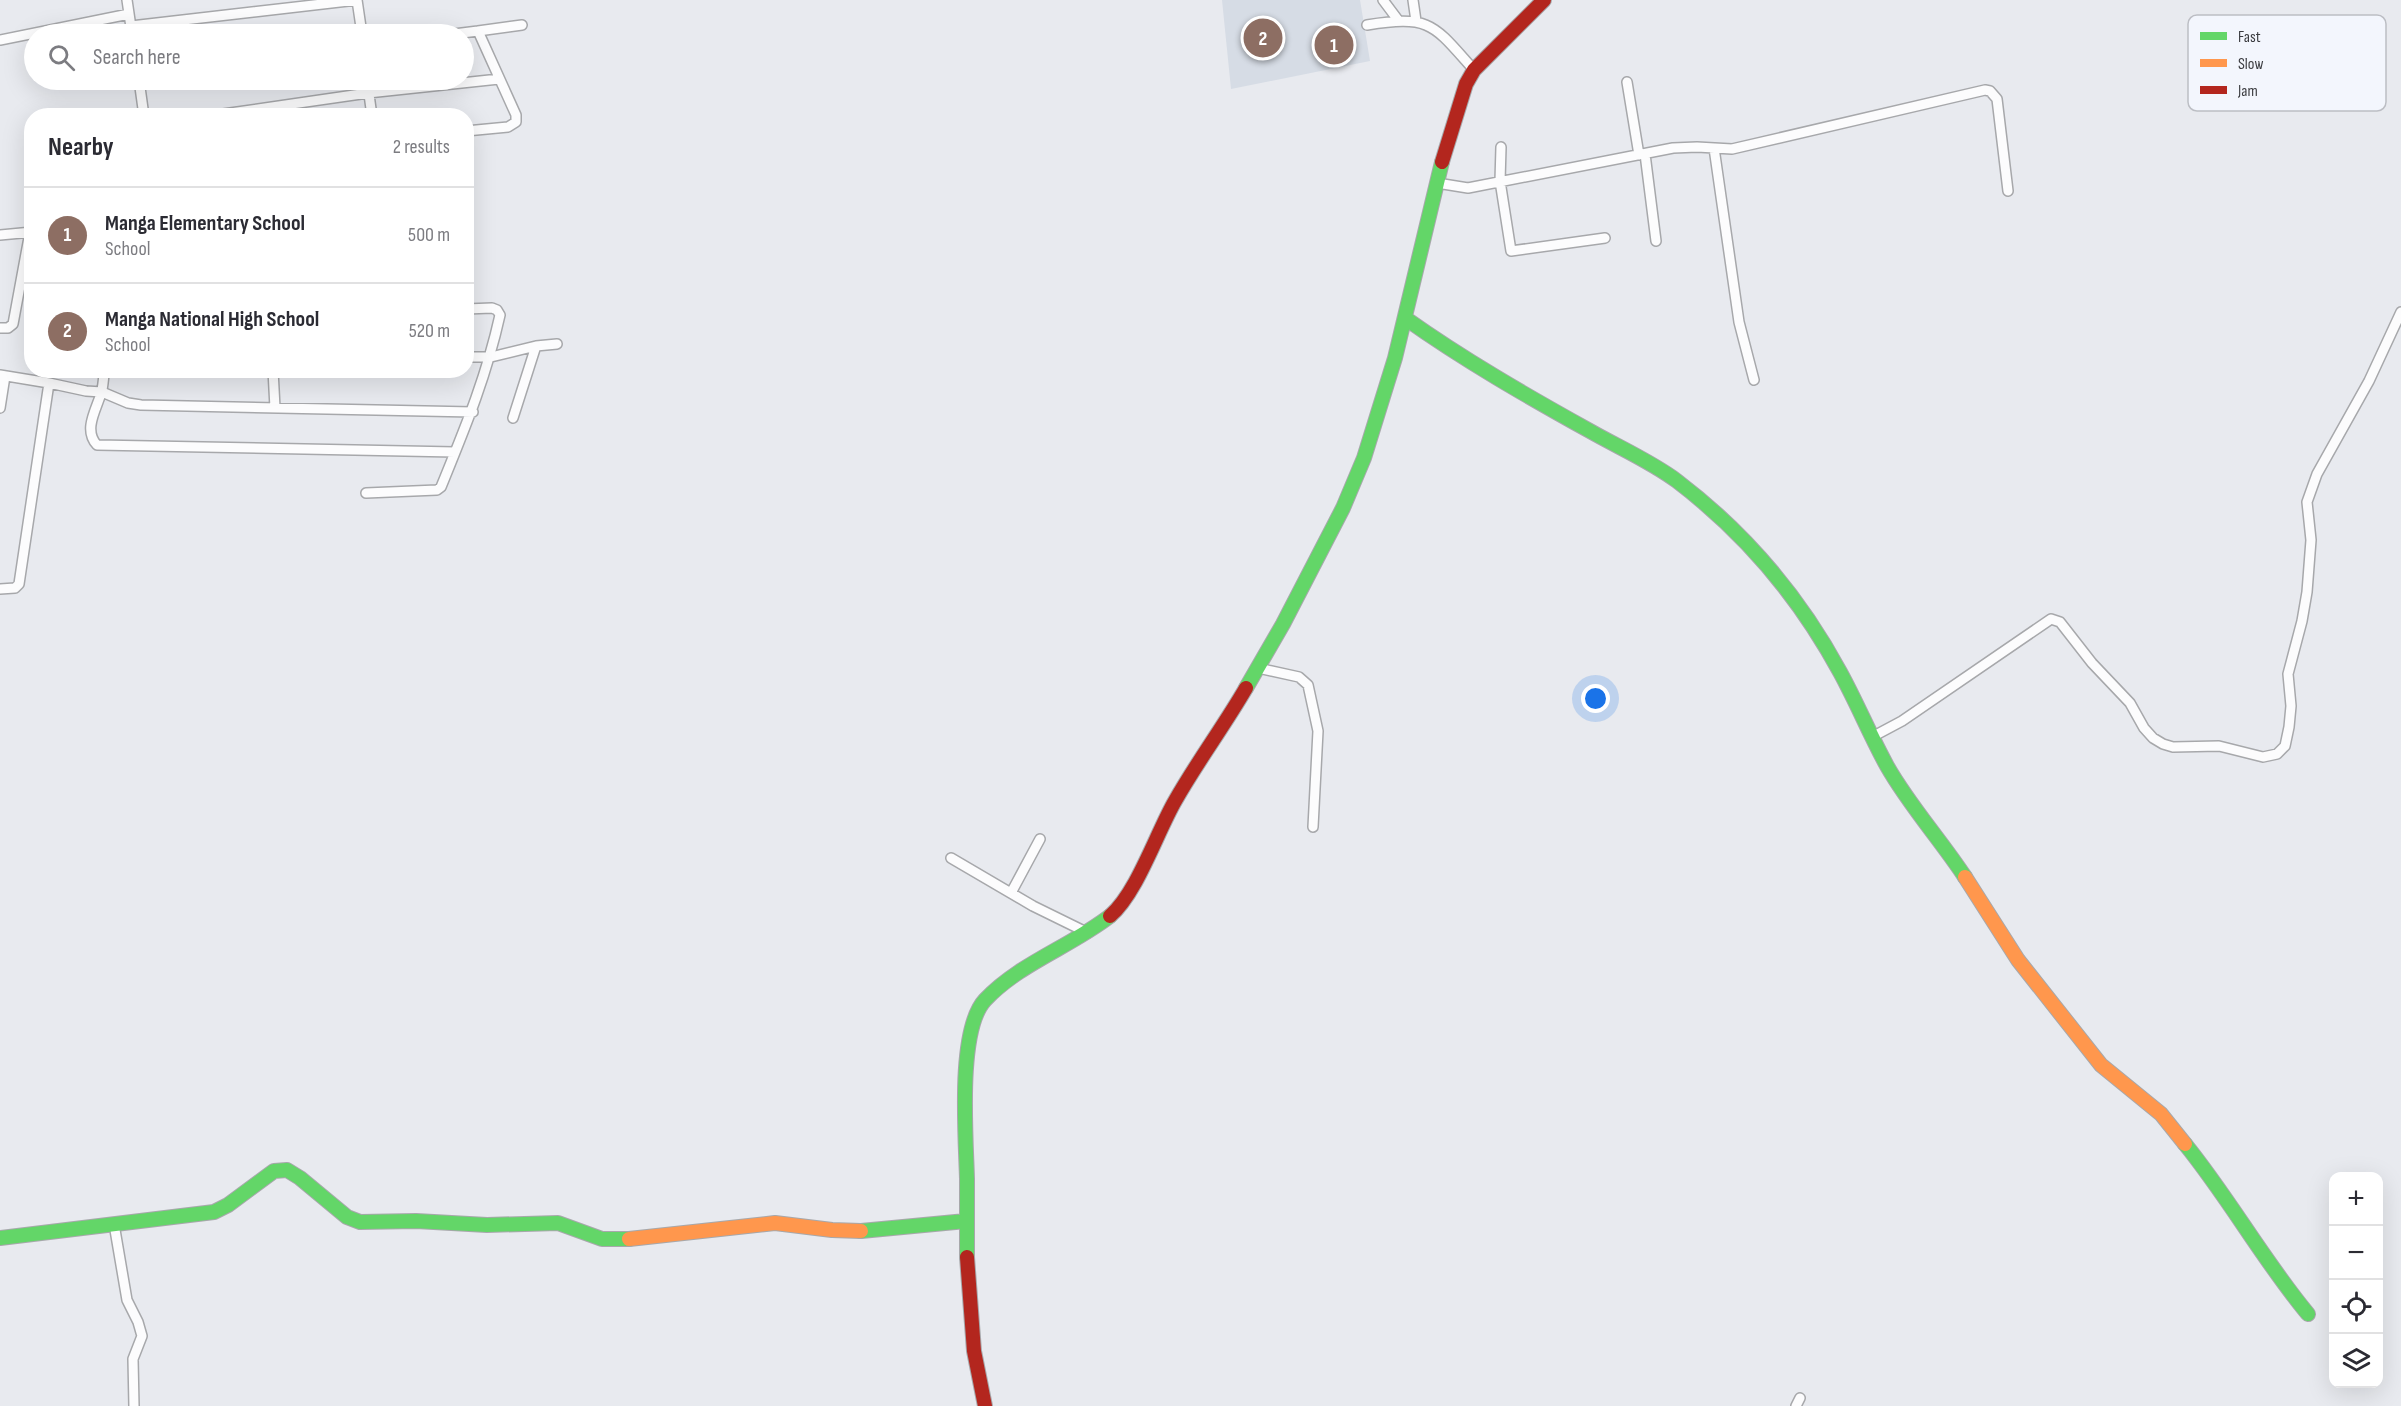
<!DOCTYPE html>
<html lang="en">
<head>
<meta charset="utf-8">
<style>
	:root { --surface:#fff; --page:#f7f7f7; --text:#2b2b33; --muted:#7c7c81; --line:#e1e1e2; --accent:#77787d }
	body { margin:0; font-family:"Sofia Sans Condensed",sans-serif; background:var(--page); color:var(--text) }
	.controls { position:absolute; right:18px; bottom:18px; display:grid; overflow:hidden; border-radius:12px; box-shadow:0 6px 24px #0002 }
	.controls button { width:54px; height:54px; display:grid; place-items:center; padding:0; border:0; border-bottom:2px solid var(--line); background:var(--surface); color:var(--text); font:30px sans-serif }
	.you { position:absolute; left:1596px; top:699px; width:21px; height:21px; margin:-15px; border:4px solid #fff; border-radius:50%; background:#1a73e8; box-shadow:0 0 0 9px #1a73e833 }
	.badge { display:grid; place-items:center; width:39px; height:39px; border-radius:50%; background:var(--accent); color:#fff; font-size:20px; font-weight:700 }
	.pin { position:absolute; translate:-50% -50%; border:3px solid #fff; box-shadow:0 2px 6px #0006 }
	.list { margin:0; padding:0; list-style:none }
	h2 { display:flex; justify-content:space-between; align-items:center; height:78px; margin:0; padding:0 24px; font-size:26px }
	h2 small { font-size:20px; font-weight:400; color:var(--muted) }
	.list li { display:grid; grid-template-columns:39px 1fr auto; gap:18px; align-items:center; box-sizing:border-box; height:96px; padding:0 24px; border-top:2px solid var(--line) }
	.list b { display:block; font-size:22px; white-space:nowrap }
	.list p { margin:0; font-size:20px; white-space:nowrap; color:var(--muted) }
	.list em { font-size:20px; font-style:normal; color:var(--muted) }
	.icon { flex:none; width:33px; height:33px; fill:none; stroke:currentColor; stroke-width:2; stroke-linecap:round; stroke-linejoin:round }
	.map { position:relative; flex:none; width:2401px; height:1406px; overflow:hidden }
	.search { position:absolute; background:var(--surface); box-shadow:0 6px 24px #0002; left:24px; top:24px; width:450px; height:66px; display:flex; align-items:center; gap:15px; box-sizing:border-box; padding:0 21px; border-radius:33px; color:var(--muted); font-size:22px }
	.panel { position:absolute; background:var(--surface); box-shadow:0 6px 24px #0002; left:24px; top:108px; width:450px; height:270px; border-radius:24px }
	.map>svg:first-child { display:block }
	.built { fill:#d6dce5 }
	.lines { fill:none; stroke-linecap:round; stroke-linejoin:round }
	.street-casing { stroke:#a7a8ab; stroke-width:12 }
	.fast-casing { stroke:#a7a8ab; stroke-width:16 }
	.slow-casing { stroke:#a7a8ab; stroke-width:16 }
	.jam-casing { stroke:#a7a8ab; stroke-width:16 }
	.street { stroke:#fcfcfd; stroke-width:9 }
	.fast { stroke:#63d668; stroke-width:14 }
	.slow { stroke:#ff974d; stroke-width:14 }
	.jam { stroke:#b3261e; stroke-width:14 }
	.key { fill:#f3f6fd; stroke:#bcbec4; stroke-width:1.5 }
	.key-label { font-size:16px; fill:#3a3b3f }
</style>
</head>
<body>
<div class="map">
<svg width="2401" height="1406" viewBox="0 0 2401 1406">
	<rect width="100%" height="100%" fill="#e8eaef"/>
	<!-- built -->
	<path class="built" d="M1222,0H1360L1370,61L1231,89Z"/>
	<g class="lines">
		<!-- street casing -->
		<g class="street-casing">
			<path id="street" d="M127,0L132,34
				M357,0L362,34
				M1383,0L1398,20
				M1413,0L1416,21
				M1367,25C1431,15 1433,24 1474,70
				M131,26L357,0
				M454,34L478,31
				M0,40L129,14
				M139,80L144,116
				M367,80L372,116
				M1627,82L1639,155
				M209,116L368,93L499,79
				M466,131L508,127L516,122V115L478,31L522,25
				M1501,147L1500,181L1511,251L1605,238
				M1714,148L1739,322L1754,380
				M1645,154L1656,241
				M1437,183L1468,188L1673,148L1697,147L1732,149L1985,90L1990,91L1997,99L2008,191
				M0,235L32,232
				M0,328H8L13,324L30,232
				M466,357H491L536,346L557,344
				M104,370C104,377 103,384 102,390C98,407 82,429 97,445L455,452
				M273,370L275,408
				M0,375L49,383L19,584L15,588L0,589
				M49,383L86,391L102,392L128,403L141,405L473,412
				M0,408L5,376
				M513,418L536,346
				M366,493L437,490L441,487C465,428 486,378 500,315L497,310L492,308L466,309
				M1258,668L1299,677L1308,685L1318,731L1313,827
				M1872,737L1902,721L2051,619L2060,622L2092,663L2130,703L2144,728L2153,738L2163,744L2173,747L2219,746L2263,757L2277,754L2285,746L2289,727L2291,706L2288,674L2302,621L2307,592L2311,540L2307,502L2317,474L2369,381L2401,312
				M951,858L1033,906L1088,933
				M1011,893L1040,839
				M114,1224L127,1300L138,1322L142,1336L133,1359L134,1406
				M1796,1406L1800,1398"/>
		</g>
		<!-- fast casing -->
		<g class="fast-casing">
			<path id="fast" d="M1405,318C1464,360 1527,396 1590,431C1618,447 1652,462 1677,481C1744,532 1800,598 1840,672C1857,703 1870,735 1887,766C1909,805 1940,839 1965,877
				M1246,688L1283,624L1343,508L1364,458L1395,358L1442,162
				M2185,1144C2229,1198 2263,1260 2308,1314
				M861,1231L966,1221
				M0,1238L214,1212L228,1205L274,1171L287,1170L300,1178L347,1217L360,1222L416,1221L487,1225L558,1223L602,1239H629
				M967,1257C967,1231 967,1205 967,1179C966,1138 957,1030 985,1000C1020,963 1070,947 1110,916"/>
		</g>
		<!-- slow casing -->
		<g class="slow-casing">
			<path id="slow" d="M1965,877L2018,960L2101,1065L2161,1114L2185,1144
				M629,1239L775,1223L832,1230L861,1231"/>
		</g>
		<!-- jam casing -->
		<g class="jam-casing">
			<path id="jam" d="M1442,162L1466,84L1474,70L1544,0
				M1110,916C1137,893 1157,832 1175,801C1197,762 1224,726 1246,688
				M967,1257L974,1351L985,1406"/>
		</g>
		<!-- street -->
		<use href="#street" class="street"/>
		<!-- fast -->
		<use href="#fast" class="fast"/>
		<!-- slow -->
		<use href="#slow" class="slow"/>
		<!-- jam -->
		<use href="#jam" class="jam"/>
	</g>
	<!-- legend -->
	<rect x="2188" y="15" width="198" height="96" rx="9" class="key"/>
	<rect x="2200" y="32" width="27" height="8" fill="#63d668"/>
	<rect x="2200" y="59" width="27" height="8" fill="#ff974d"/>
	<rect x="2200" y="86" width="27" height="8" fill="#b3261e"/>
	<g class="key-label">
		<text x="2238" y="42">Fast</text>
		<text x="2238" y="69">Slow</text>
		<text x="2238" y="96">Jam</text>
	</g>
</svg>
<div class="controls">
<button>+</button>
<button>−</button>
<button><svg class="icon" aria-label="locate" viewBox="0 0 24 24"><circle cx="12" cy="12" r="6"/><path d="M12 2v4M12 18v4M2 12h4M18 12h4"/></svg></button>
<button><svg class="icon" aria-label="layers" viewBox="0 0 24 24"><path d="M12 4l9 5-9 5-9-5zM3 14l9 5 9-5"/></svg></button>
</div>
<div class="you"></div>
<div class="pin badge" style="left:1334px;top:45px;background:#8d6e63">1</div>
<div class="pin badge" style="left:1263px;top:38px;background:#8d6e63">2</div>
<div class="search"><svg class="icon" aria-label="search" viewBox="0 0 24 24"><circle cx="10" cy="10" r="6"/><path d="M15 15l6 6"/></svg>Search here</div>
<section class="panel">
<h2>Nearby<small>2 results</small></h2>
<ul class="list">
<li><span class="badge" style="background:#8d6e63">1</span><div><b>Manga Elementary School</b><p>School</p></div><em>500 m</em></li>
<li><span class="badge" style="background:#8d6e63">2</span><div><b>Manga National High School</b><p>School</p></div><em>520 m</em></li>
</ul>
</section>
</div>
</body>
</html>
